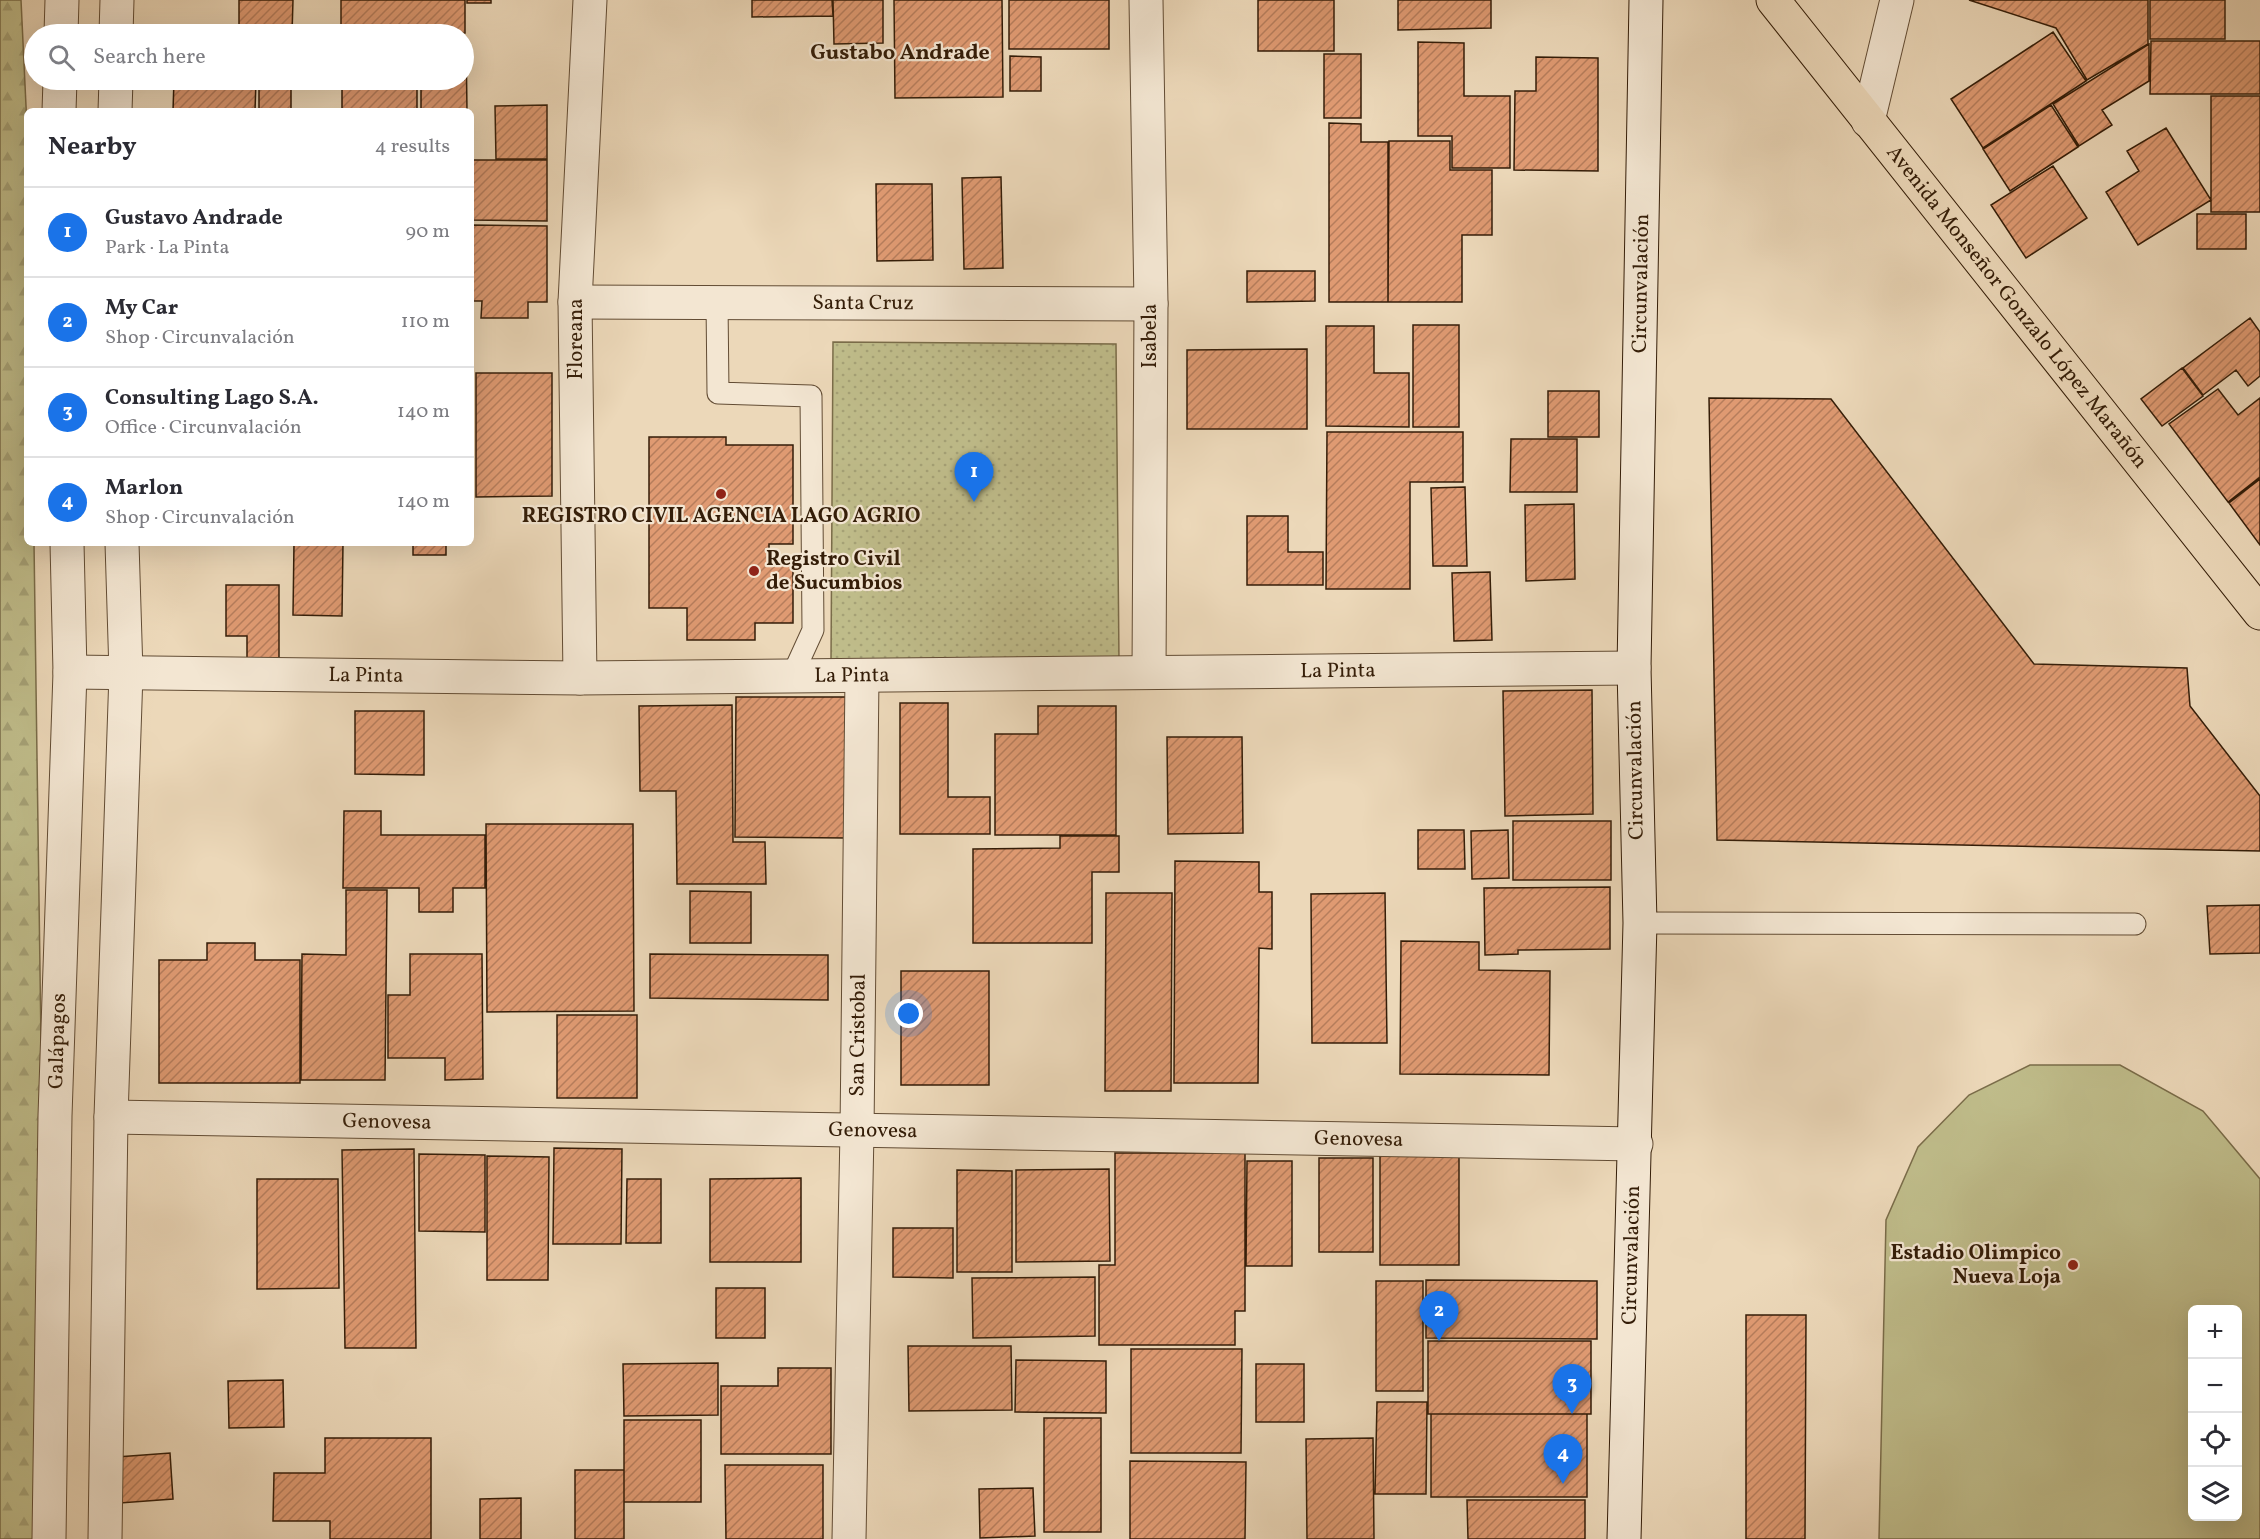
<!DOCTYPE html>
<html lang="en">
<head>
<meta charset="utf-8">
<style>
	:root { --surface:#fff; --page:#f2f2f3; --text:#2b2b33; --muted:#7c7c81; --line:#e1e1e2; --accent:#1a73e8 }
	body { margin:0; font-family:Vollkorn,serif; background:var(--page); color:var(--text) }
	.controls { position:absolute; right:18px; bottom:18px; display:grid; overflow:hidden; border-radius:9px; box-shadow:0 6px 24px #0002 }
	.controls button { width:54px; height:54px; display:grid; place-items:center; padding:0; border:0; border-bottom:2px solid var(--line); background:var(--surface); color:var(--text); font:30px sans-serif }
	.you { position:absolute; left:909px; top:1014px; width:21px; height:21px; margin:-15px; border:4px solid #fff; border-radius:50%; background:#1a73e8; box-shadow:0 0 0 9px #1a73e833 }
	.badge { display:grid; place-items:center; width:39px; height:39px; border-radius:50%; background:var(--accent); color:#fff; font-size:20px; font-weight:700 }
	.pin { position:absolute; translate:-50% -50px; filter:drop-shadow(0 2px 3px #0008) }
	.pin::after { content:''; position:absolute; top:32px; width:21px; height:18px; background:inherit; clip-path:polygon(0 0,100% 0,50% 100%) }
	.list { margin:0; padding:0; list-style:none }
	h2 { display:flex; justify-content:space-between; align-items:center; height:78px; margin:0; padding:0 24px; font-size:26px }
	h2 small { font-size:20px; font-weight:400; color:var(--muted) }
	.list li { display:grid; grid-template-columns:39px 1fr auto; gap:18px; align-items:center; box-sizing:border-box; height:90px; padding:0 24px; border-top:2px solid var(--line) }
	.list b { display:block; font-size:22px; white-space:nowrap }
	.list p { margin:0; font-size:20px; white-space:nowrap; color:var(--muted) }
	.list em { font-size:20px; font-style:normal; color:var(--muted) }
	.icon { flex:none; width:33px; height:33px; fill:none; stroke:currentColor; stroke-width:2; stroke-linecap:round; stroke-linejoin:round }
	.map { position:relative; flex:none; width:2260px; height:1539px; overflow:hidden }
	.search { position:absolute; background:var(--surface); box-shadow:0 6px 24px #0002; left:24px; top:24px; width:450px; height:66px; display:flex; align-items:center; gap:15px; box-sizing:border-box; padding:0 21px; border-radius:33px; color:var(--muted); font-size:22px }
	.panel { position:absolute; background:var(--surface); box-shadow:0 6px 24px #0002; left:24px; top:108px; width:450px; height:438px; border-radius:9px }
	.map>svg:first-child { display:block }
	.grass { fill:#bfbc8a; stroke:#7a6c49; stroke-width:1.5; fill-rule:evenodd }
	.forest { fill:url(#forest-firs); stroke:#7a6c49; stroke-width:1.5 }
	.park { fill:url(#park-dots); stroke:#7a6c49; stroke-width:1.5 }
	.building { fill:url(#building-hatch); stroke:#341d08; stroke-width:1.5 }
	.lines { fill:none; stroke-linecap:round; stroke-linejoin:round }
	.service-casing { stroke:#624c34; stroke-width:23 }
	.minor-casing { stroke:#624c34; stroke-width:35 }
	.tertiary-casing { stroke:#624c34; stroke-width:35 }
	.secondary-casing { stroke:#341d08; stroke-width:35 }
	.trunk-casing { stroke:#341d08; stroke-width:35 }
	.service { stroke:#f3e6d2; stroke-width:21 }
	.minor { stroke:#f3e6d2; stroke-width:33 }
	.tertiary { stroke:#f3e6d2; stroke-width:33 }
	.secondary { stroke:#f3e6d2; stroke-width:33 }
	.trunk { stroke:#ecd8b9; stroke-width:33 }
	.poi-dot { fill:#8f2418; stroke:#f3e6d2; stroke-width:2 }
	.labels { text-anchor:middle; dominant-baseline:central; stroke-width:4.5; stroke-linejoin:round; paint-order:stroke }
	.street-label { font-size:21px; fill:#341d08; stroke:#f3e6d2 }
	.poi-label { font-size:21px; font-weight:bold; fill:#341d08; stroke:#f3e6d2 }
	.neighbourhood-label { font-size:22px; font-weight:bold; fill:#341d08; stroke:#f3e6d2 }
</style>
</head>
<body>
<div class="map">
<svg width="2260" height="1539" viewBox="0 0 2260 1539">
	<defs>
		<pattern id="forest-firs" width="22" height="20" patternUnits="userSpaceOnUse" patternTransform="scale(1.5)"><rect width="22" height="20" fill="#bfbc8a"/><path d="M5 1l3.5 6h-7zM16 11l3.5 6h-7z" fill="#a5a176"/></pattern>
		<pattern id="park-dots" width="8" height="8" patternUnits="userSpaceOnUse" patternTransform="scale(1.5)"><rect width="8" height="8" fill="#bfbc8a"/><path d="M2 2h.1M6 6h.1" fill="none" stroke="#a5a176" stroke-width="1.8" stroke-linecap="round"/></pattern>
		<pattern id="building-hatch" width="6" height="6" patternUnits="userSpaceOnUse" patternTransform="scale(1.5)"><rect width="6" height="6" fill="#df9a72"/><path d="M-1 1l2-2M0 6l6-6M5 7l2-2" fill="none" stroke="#b67d5c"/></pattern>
	</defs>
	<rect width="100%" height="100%" fill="#ecd8b9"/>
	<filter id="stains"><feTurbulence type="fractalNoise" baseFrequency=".00333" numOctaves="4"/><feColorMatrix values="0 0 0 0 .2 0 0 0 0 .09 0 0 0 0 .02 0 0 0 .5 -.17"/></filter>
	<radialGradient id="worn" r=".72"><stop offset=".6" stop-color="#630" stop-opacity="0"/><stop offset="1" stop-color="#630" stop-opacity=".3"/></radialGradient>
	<!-- grass -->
	<path class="grass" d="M2030,1065H2120L2203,1111L2260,1179V1539H1879L1886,1220L1918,1147L1969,1095ZM2192,1310H2238V1516H2192Z"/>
	<!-- forest -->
	<path class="forest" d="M0,0H21L27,127V543H34L48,1539H0Z"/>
	<!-- park -->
	<path class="park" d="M833,342L1116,344L1119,660H831Z"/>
	<!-- building -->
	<path class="building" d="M239,0H293L292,34H222V27H239Z
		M341,0H465V33L341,34Z
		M467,0H491V3H467Z
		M752,0H832L833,16L752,17Z
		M833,0H883V43L834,44Z
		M894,0H1002L1003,97L895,98Z
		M1009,0H1109V49H1009Z
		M1258,0H1334V51H1258Z
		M1398,0H1491V28L1398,30Z
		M1969,0H2148V44L2087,80L2056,28Z
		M2150,0H2225V39H2150Z
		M2053,32L2086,81L1983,148L1951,99Z
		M464,38H466L467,111H421V80H464Z
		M2151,41H2260V94H2150Z
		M1418,42L1464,43V96H1510V168H1452V136H1418Z
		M2149,44V81L2102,110L2112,125L2079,146L2053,104Z
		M1324,54H1361V118H1324Z
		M1010,56L1041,57V91H1010Z
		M1536,57L1598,58V171L1514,170L1515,91H1536Z
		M174,80H256L255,111H173Z
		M259,80H291V111H259Z
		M342,80H417V111L342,110Z
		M2211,96H2260V212H2211Z
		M547,105V159H496L495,106Z
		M2051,105L2078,147L2010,191L1983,149Z
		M1329,123L1361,124V142H1388V302H1329Z
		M2166,128L2211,200L2138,245L2106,192L2139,171L2127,151Z
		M1389,141H1450V170H1492V235H1462V302H1388Z
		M471,160H547V221L471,220Z
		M2053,166L2087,218L2026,258L1991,205Z
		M1001,177L1003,268L964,269L962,178Z
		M876,184H932L933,260L877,261Z
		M2197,214H2246V249H2197Z
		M471,225L547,226V302H528V318H481L482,301H471Z
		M1247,271H1315V301L1247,302Z
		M2250,318L2260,332V376L2248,386L2236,370L2203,395L2183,368Z
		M1413,325H1459V427H1413Z
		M1326,326H1374V373H1409V427L1326,426Z
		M1307,349V429H1187V350Z
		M2182,368L2203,396L2162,426L2141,399Z
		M476,373H552V496L476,497Z
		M2218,389L2238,415L2260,398V477L2228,502L2169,424Z
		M1548,391H1599V437H1548Z
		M1709,398L1831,399L2034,664L2187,668L2190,706L2260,796V851L1717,840Z
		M1327,432H1463V482H1410V589H1326Z
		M649,437H726V445H793V544H769V565H793V623H755V640H687V608H649Z
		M1511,439H1577V492H1510Z
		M2260,479V545L2229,503Z
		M1465,487L1467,566H1433L1431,488Z
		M1574,504L1575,579L1526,581L1525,505Z
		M1247,516H1288V552H1323V585H1247Z
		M294,543H343L342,616L293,615Z
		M413,543H446V555H413Z
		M1490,572L1492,640L1454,641L1452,573Z
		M226,585H279V658H247V636H226Z
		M1592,690L1593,814L1505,816L1503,691Z
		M736,697H848L847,838L735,837Z
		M900,703H948V797H990V834H900Z
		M732,705L733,842H765L766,884H677L676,791H640L639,706Z
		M1038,706H1116V835H995V734H1038Z
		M355,711H424V775L355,774Z
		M1167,737H1242L1243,833L1168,834Z
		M344,811H381V835H485V888H453V912H419V888H343Z
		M1513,821H1611V880H1513Z
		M486,824H633L634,1011L487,1012Z
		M1418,830H1464L1465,869H1418Z
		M1508,830L1509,878L1472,879L1471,831Z
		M1060,836H1119V872H1092V943H973V849L1060,848Z
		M1175,861L1259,862V892H1272V949L1259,948L1258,1083H1174Z
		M1610,887V949L1518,950V954L1485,955L1484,888Z
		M346,890H387L385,1080H301L302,954L346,955Z
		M690,891L751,892V943H690Z
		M1106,893H1172L1171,1091H1105Z
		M1385,893L1387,1043H1312L1311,894Z
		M2260,905V953L2210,954L2207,906Z
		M1401,941L1479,942V970L1550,971L1549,1075L1400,1074Z
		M207,943H255V960H300V1083H159V960H207Z
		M410,954H482L483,1079L445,1080V1058H388V995H410Z
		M650,954L828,955V1000L650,998Z
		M901,971H989V1085H901Z
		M557,1015H637V1098H557Z
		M554,1148L622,1149L621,1244H553Z
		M414,1149L416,1348H345L342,1150Z
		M1115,1153H1245V1311H1235V1345H1099V1265H1115Z
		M1380,1153H1459V1265H1380Z
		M419,1154L485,1155V1232L419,1231Z
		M487,1156L549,1157L548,1280H487Z
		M1319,1158H1373V1252H1319Z
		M1247,1161H1292V1266H1246Z
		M1109,1169L1110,1261L1016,1262V1170Z
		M957,1170L1012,1171V1272H957Z
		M801,1178V1262H710V1179Z
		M257,1179H338L339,1288L257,1289Z
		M627,1179H661V1243H626Z
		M893,1228H953V1278L893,1277Z
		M1095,1277V1336L973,1338L972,1278Z
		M1426,1280L1597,1281V1339L1426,1338Z
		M1376,1281H1423V1391H1376Z
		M716,1288H765V1338H716Z
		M1746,1315H1806L1805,1539H1746Z
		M1428,1341H1591V1414H1428Z
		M908,1346H1011L1012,1410L909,1411Z
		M1131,1349H1242L1241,1453H1131Z
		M1016,1360L1106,1361V1413L1015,1412Z
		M718,1363V1415L624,1416L623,1364Z
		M1256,1364H1304V1422H1256Z
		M778,1368H831V1454H721V1386H778Z
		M283,1380L284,1427L229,1428L228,1381Z
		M1377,1402H1427L1426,1494H1375Z
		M1431,1414H1587V1497H1431Z
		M1044,1418H1101V1532H1044Z
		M624,1420H701V1502H624Z
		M325,1438H431V1539H330V1521H273L274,1473H325Z
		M1373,1438L1374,1539H1307L1306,1439Z
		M170,1453L173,1499L120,1503L117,1457Z
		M1130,1461L1246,1462L1245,1539H1130Z
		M725,1465H823V1539H726Z
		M575,1470H624V1539H575Z
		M1033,1488L1035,1536L980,1538L979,1489Z
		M521,1498V1539H480V1499Z
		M1467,1500H1585V1539H1468Z"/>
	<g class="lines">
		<!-- service casing -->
		<g class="service-casing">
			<path id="service" d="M717,302L718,393L811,396L813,630L792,676
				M1640,923L2135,924"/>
		</g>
		<!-- minor casing -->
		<g class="minor-casing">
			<g id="minor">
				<path d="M1146,0L1151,304L1149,672"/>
				<path d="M1868,121L1897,0"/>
				<path id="s1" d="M575,302L1151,304"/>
				<path id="s2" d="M70,672L580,678L1634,668"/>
				<path d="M580,678L575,302L590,0"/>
				<path id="s3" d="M111,1117L1636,1144"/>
				<path id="s4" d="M849,1539L857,1131L862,676"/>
			</g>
		</g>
		<!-- tertiary casing -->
		<g class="tertiary-casing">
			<g id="tertiary">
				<path d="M61,34L62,0"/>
				<path d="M116,34L117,0"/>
				<path d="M59,111L60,80"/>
				<path d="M115,111L116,80"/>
				<path id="s5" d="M49,1539L55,1116L70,672L67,543"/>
				<path d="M105,1539L111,1117L126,673L122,543"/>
			</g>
		</g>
		<!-- secondary casing -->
		<g class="secondary-casing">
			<g id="secondary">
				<path id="s6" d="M1624,1539L1640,923L1634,668L1646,0"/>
			</g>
		</g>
		<!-- trunk casing -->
		<g class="trunk-casing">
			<g id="trunk">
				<path id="s7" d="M1773,0L2260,613"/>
			</g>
		</g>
		<!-- service -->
		<use href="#service" class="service"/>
		<!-- minor -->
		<use href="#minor" class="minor"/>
		<!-- tertiary -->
		<use href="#tertiary" class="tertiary"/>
		<!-- secondary -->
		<use href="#secondary" class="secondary"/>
		<!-- trunk -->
		<use href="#trunk" class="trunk"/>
	</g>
	<!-- markers -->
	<g class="poi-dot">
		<circle cx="721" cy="494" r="6"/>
		<circle cx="754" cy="571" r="6"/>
		<circle cx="2073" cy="1265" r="6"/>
	</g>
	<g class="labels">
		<!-- street labels -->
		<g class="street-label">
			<text stroke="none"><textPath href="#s6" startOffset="1256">Circunvalación</textPath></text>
			<text stroke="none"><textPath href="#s1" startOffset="288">Santa Cruz</textPath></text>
			<text stroke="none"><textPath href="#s7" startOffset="392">Avenida Monseñor Gonzalo López Marañón</textPath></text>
			<text transform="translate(1150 336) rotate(-90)">Isabela</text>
			<text transform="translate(576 339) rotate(-90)">Floreana</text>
			<text stroke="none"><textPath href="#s2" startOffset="1268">La Pinta</textPath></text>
			<text stroke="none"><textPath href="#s2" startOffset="296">La Pinta</textPath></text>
			<text stroke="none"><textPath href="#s2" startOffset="782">La Pinta</textPath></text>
			<text transform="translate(1636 770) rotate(-91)">Circunvalación</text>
			<text stroke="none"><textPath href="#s4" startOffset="504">San Cristobal</textPath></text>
			<text stroke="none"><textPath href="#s5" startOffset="498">Galápagos</textPath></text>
			<text stroke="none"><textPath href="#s3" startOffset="276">Genovesa</textPath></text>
			<text stroke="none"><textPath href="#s3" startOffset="762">Genovesa</textPath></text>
			<text stroke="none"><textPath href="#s3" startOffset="1248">Genovesa</textPath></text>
			<text stroke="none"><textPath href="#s6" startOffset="284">Circunvalación</textPath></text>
		</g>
		<!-- poi labels -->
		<g class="poi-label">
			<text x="721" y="516">REGISTRO CIVIL AGENCIA LAGO AGRIO</text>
			<text x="766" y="559" text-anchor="start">Registro Civil<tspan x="766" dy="24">de Sucumbios</tspan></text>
			<text x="2061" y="1253" text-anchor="end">Estadio Olimpico<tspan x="2061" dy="24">Nueva Loja</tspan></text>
		</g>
		<!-- neighbourhood labels -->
		<g class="neighbourhood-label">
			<text x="900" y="53">Gustabo Andrade</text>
		</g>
	</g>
	<rect width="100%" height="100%" filter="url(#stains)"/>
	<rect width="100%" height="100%" fill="url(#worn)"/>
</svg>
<div class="controls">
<button>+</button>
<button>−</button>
<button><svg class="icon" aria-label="locate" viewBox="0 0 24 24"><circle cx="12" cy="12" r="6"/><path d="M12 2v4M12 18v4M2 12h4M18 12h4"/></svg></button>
<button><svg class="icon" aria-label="layers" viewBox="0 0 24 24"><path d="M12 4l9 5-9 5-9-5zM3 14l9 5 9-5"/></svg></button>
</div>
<div class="you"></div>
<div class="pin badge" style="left:974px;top:502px">1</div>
<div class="pin badge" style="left:1439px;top:1341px">2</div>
<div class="pin badge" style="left:1572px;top:1414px">3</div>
<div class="pin badge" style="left:1563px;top:1484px">4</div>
<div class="search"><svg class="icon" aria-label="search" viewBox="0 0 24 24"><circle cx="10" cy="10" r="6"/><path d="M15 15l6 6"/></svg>Search here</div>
<section class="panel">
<h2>Nearby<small>4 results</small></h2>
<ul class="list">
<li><span class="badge">1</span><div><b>Gustavo Andrade</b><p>Park · La Pinta</p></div><em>90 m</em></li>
<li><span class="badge">2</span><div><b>My Car</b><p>Shop · Circunvalación</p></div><em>110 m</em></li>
<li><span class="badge">3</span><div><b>Consulting Lago S.A.</b><p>Office · Circunvalación</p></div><em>140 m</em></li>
<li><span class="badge">4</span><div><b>Marlon</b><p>Shop · Circunvalación</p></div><em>140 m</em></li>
</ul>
</section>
</div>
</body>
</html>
